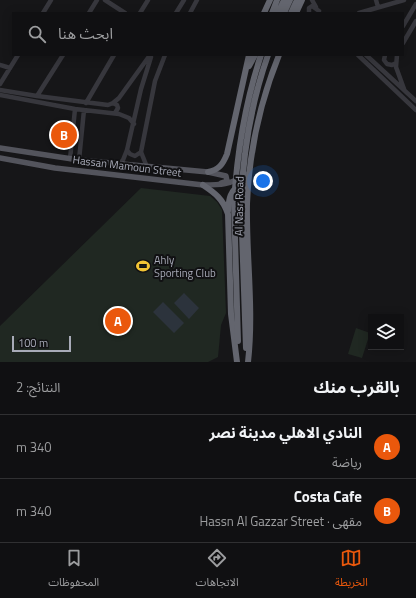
<!DOCTYPE html>
<html lang="ar">
<head>
<meta charset="utf-8">
<style>
	:root { --surface:#101012; --page:#19191b; --text:#f1f3f6; --muted:#9c9d9f; --line:#303032; --accent:#ea580c }
	body { margin:0; font-family:"Titillium Web","Noto Sans Arabic",sans-serif; background:var(--page); color:var(--text); direction:rtl }
	.controls { position:absolute; right:12px; bottom:12px; display:grid; overflow:hidden; border-radius:0px; box-shadow:0 2px 10px #0003 }
	.controls button { width:36px; height:36px; display:grid; place-items:center; padding:0; border:0; border-bottom:1px solid var(--line); background:var(--surface); color:var(--text); font:20px sans-serif }
	.scale { position:absolute; left:12px; bottom:10px; width:59px; box-sizing:border-box; padding-left:4px; border:2px solid #a8abb8; border-top:0; font-size:11px; line-height:14px; white-space:nowrap; color:#a8abb8; -webkit-text-stroke:3px #111113; paint-order:stroke }
	.you { position:absolute; left:263px; top:181px; width:14px; height:14px; margin:-10px; border:3px solid #fff; border-radius:50%; background:#1a73e8; box-shadow:0 0 0 6px #1a73e833 }
	.badge { display:grid; place-items:center; width:26px; height:26px; border-radius:50%; background:var(--accent); color:#fff; font-size:13px; font-weight:700 }
	.pin { position:absolute; translate:-50% -50%; border:2px solid #fff; box-shadow:0 1px 4px #0006 }
	.list { margin:0; padding:0; list-style:none }
	h2 { display:flex; justify-content:space-between; align-items:center; height:52px; margin:0; padding:0 16px; font-size:17px }
	h2 small { font-size:13px; font-weight:400; color:var(--muted) }
	.list li { display:grid; grid-template-columns:26px 1fr auto; gap:12px; align-items:center; box-sizing:border-box; height:64px; padding:0 16px; border-top:1px solid var(--line) }
	.list b { display:block; font-size:15px; white-space:nowrap }
	.list p { margin:0; font-size:13px; white-space:nowrap; color:var(--muted) }
	.list em { font-size:13px; font-style:normal; color:var(--muted) }
	.icon { flex:none; width:22px; height:22px; fill:none; stroke:currentColor; stroke-width:2; stroke-linecap:round; stroke-linejoin:round }
	.map { position:relative; flex:none; width:416px; height:362px; overflow:hidden; direction:ltr }
	.search { position:absolute; background:var(--surface); box-shadow:0 2px 10px #0003; left:12px; right:12px; top:12px; height:44px; display:flex; align-items:center; gap:10px; box-sizing:border-box; padding:0 14px; border-radius:0px; color:var(--muted); font-size:15px }
	.sheet { height:180px; background:var(--surface) }
	nav { display:flex; justify-content:space-around; align-items:center; box-sizing:border-box; height:56px; border-top:1px solid var(--line); background:var(--surface); font-size:11px; color:var(--muted) }
	nav a { display:grid; justify-items:center; gap:2px }
	nav .on { color:var(--accent) }
	.map>svg:first-child { display:block }
	.green { fill:#202822 }
	.water { fill:#2c333c }
	.lines { fill:none; stroke-linecap:round; stroke-linejoin:round }
	.minor { stroke:#37373d; stroke-width:4.5 }
	.major { stroke:#53545c; stroke-width:5.5 }
	.highway { stroke:#63656e; stroke-width:6 }
	.highway-bridge { stroke:#63656e; stroke-width:6 }
	.labels { text-anchor:middle; dominant-baseline:central; stroke-width:4; stroke-linejoin:round; paint-order:stroke }
	.street-label { font-size:11px; fill:#a8abb8; stroke:#111113 }
	.poi-label { font-size:11px; fill:#a8abb8; stroke:#111113; text-anchor:start }
</style>
</head>
<body>
<div class="map">
<svg width="416" height="362" viewBox="0 0 416 362">
	<rect width="100%" height="100%" fill="#161618"/>
	<!-- green -->
	<path class="green" d="M141,188L210,196L217,202L222,210L226,313L221,325L218,357L208,362H0V326Z
		M356,328L370,333L362,358L348,354Z"/>
	<!-- water -->
	<path class="water" d="M184,293L199,308L189,319L174,303Z
		M163,302L184,323L174,333L153,312Z"/>
	<g class="lines">
		<!-- minor -->
		<path class="minor" d="M105,0L125,13
			M312,0L316,7
			M376,0L378,7
			M43,13L51,0
			M89,13L97,0
			M140,13L148,0
			M176,13L184,0
			M190,13L197,0
			M309,13V8L312,6L319,11
			M359,13L404,0
			M403,26L416,4
			M403,43L416,21
			M358,55L416,110
			M366,55L416,101
			M385,55L384,60L387,64L392,65L396,63
			M397,55L396,67L404,89
			M0,65L10,68
			M0,84L18,55
			M0,90L37,96L108,105L113,103L119,98L150,55
			M0,95L75,109L119,114L129,118L134,124
			M37,96L63,55
			M86,103L114,55
			M113,103L117,105L118,108L115,113
			M127,150L130,154L135,156L141,152
			M70,159L75,109
			M79,160L84,110
			M119,165L123,160L127,150L141,89L151,57
			M147,167L141,152L155,81L165,55"/>
		<!-- major -->
		<path class="major" d="M0,148L79,160L208,172L226,176L227,181L221,183
			M0,158L55,168L203,185C219,185 232,185 245,174"/>
		<!-- highway -->
		<path class="highway" d="M264,13L270,0
			M272,13L277,0
			M278,13L284,0
			M284,13L290,0
			M291,13L297,0
			M296,13L302,0
			M249,66L255,55
			M208,172C219,170 223,164 227,154L249,55
			M203,185C215,193 223,199 228,214L231,314L237,362
			M241,203L246,348
			M228,211C229,201 229,190 240,187L247,189
			M248,362C254,309 246,256 247,204C249,153 260,102 279,55"/>
		<!-- highway-bridge -->
		<path class="highway-bridge" d="M241,203C243,153 251,103 268,55
			M238,341L234,203C237,153 245,103 261,55"/>
	</g>
	<!-- icons -->
	<defs>
		<g id="stadium-bare" transform="scale(1.08)"><path d="M0-5a6.5 5 0 1 0 0 10a6.5 5 0 1 0 0-10ZM-3.5-1.8h7v3.6h-7Z" fill="#f1c435" stroke="#111113" stroke-width="2.5" paint-order="stroke"/></g>
	</defs>
	<g fill-rule="evenodd">
		<use href="#stadium-bare" x="143" y="266"/>
	</g>
	<g class="labels">
		<!-- street labels -->
		<g class="street-label">
			<text transform="translate(127 166) rotate(7)">Hassan Mamoun Street</text>
			<text transform="translate(239 206) rotate(-89)">Al Nasr Road</text>
		</g>
		<!-- poi labels -->
		<g class="poi-label">
			<text x="154" y="260">Ahly<tspan x="154" dy="13">Sporting Club</tspan></text>
		</g>
	</g>
</svg>
<div class="controls">
<button><svg class="icon" aria-label="layers" viewBox="0 0 24 24"><path d="M12 4l9 5-9 5-9-5zM3 14l9 5 9-5"/></svg></button>
</div>
<div class="scale">100 m</div>
<div class="you"></div>
<div class="pin badge" style="left:118px;top:321px">A</div>
<div class="pin badge" style="left:64px;top:135px">B</div>
<div class="search"><svg class="icon" aria-label="search" viewBox="0 0 24 24"><circle cx="10" cy="10" r="6"/><path d="M15 15l6 6"/></svg>ابحث هنا</div>
</div>
<section class="sheet">
<h2>بالقرب منك<small>النتائج: 2</small></h2>
<ul class="list">
<li><span class="badge">A</span><div><b>النادي الاهلي مدينة نصر</b><p>رياضة</p></div><em>340 m</em></li>
<li><span class="badge">B</span><div><b>Costa Cafe</b><p>مقهى · Hassn Al Gazzar Street</p></div><em>340 m</em></li>
</ul>
</section>
<nav>
<a class="on"><svg class="icon" aria-label="map" viewBox="0 0 24 24"><path d="M3 6l6-2 6 2 6-2v14l-6 2-6-2-6 2zM9 4v14M15 6v14"/></svg>الخريطة</a>
<a><svg class="icon" aria-label="directions" viewBox="0 0 24 24"><path d="M12 3l9 9-9 9-9-9zM9 14v-3h6M13 9l2 2-2 2"/></svg>الاتجاهات</a>
<a><svg class="icon" aria-label="saved" viewBox="0 0 24 24"><path d="M7 4h10v16l-5-4-5 4z"/></svg>المحفوظات</a>
</nav>
</body>
</html>
